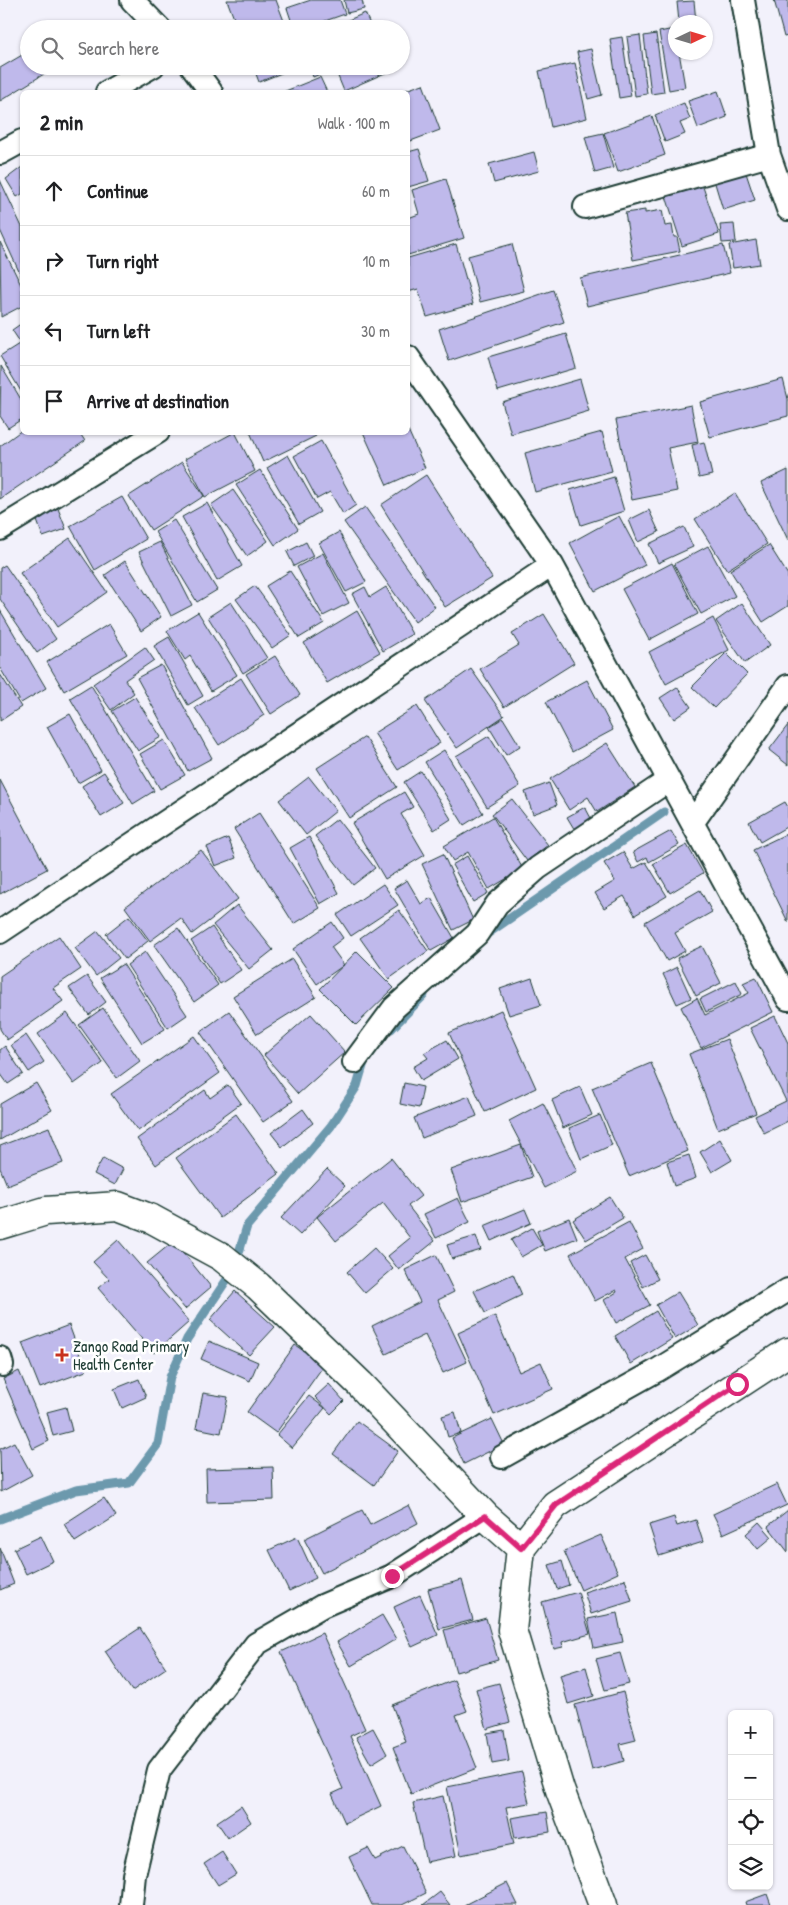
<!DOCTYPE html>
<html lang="en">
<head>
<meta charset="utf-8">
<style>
	:root { --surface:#fff; --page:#f2f2f2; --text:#202124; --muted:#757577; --line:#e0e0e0 }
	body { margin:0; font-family:"Patrick Hand",sans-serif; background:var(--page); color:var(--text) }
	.controls { position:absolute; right:15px; bottom:15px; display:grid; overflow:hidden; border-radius:8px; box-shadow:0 1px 4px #0004 }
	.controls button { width:45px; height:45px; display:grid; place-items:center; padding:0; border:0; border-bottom:1px solid var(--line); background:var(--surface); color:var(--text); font:25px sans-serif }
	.compass { position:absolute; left:668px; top:15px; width:45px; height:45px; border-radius:50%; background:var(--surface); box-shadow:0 1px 4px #0004; rotate:86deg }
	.stop { position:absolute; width:15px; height:15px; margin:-11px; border:4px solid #db2777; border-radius:50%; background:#fff }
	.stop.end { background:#db2777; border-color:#fff; box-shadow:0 1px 5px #0008 }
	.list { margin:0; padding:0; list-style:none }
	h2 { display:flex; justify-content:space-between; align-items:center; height:65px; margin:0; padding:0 20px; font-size:21px }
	h2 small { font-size:16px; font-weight:400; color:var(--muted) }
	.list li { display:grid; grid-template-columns:32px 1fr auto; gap:15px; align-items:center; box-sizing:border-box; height:70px; padding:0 20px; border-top:1px solid var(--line) }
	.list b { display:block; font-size:19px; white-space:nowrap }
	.list em { font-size:16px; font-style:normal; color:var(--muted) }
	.icon { flex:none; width:28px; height:28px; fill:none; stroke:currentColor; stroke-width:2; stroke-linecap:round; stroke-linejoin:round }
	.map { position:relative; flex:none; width:788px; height:1905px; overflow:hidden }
	.search { position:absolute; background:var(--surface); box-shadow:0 1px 4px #0004; left:20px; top:20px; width:390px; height:55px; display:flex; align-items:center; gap:12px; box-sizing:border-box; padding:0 18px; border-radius:28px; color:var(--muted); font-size:19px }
	.panel { position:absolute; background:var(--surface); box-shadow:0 1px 4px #0004; left:20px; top:90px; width:390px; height:345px; border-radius:8px }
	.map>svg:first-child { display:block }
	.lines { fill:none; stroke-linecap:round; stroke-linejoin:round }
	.stream { stroke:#6c99ad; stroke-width:9 }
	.building { fill:#bfb9eb; stroke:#1f3d34 }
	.street-casing { stroke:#1f3d34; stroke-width:26 }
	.secondary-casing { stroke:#1f3d34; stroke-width:31 }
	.street { stroke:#fff; stroke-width:22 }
	.secondary { stroke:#fff; stroke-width:28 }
	.route { stroke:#db2777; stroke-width:6 }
	.poi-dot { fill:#c8321e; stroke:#fff; stroke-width:2 }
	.labels { text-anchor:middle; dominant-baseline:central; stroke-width:5; stroke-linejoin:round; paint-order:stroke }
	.poi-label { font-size:16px; fill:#1f3d34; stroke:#fff; text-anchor:start }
</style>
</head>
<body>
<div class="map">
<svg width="788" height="1905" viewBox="0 0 788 1905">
	<rect width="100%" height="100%" fill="#f2f1fb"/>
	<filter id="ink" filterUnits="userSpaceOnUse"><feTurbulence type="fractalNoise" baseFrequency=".02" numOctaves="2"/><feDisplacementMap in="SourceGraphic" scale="10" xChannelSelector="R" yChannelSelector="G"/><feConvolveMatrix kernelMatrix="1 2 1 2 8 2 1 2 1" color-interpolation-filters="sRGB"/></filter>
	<g filter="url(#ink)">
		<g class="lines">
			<!-- stream -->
			<path class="stream" d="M487,934L664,812
				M391,1029L424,995
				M0,1519L76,1490L129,1483L158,1444L170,1377L187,1339L234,1269L247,1226L331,1126L357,1086L365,1059"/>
		</g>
		<!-- building -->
		<path class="building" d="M227,0H276L287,29H238Z
			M311,0H340L345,14L302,29H294L287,8Z
			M344,0H362L364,9L347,13Z
			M774,0H788V36L784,37Z
			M694,1L696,22H679L677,2Z
			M365,13L372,29H327Z
			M674,29L676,52H679L685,87L669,90L659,32Z
			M656,34L664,92L651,94L644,36Z
			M640,35L647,94L635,96L627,37Z
			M622,37L631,96L619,98L610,39Z
			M591,49L602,95L588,99L577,52Z
			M29,51V66H57L0,101V68Z
			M575,63L587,118L551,127L539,71Z
			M253,66H299L259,82Z
			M309,66H339L313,77Z
			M356,66H401L344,91L337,74Z
			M320,77L327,92H283Z
			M423,84L440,130L408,142V92H400Z
			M718,91L727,117L698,128L688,101Z
			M684,103L690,119L680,123L685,134L665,142L655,115Z
			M652,116L665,155L618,172L604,133Z
			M603,133L613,168L595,173L585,137Z
			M419,149L429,181L408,187V152Z
			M534,152L539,171L494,183L489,164Z
			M22,167V194L17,197L6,179Z
			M745,170L755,200L723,210L714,180Z
			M446,179L464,238L408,255V218L419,214L412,190Z
			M0,180L22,227V278L0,230Z
			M701,181L719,234L682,246L665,193Z
			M645,210V213L662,210L665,226L672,225L674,237H677L680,251L633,260L625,213Z
			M734,224L736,242L722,243L720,225Z
			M756,240L760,264L733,268L729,245Z
			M0,242L22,287V306L1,317Z
			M456,244L473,304L427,317L418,289L408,292V258Z
			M512,244L524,291L480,302L468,256Z
			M723,245L730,273L587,306L580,278Z
			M553,290L564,322L449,361L439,329Z
			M22,323V345L12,330Z
			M566,334L576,368L498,391L488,357Z
			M19,344L22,350V393L0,356Z
			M1,366L22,401V419L8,428L0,416Z
			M580,379L589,411L511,434L502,402Z
			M783,379L788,399V416L710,437L700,402Z
			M691,405L698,442L668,448L677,491L632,500L616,420Z
			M22,430V432H79L85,441L0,499V446Z
			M408,430L425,468L387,485L363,432H408Z
			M235,432L255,471L205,497L185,459Z
			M250,432H315L316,436L263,462Z
			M602,432L612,471L535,492L525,453Z
			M321,441L356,505L343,514L330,492L317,499L294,456Z
			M704,442L712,475L699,478L692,445Z
			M288,455L320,512L299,524L267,468Z
			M182,462L204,496L151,530L129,496Z
			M260,470L298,529L275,545L236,485Z
			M788,470V540L761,483Z
			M426,475L492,578L445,607L381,505Z
			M614,477L624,511L581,525L570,490Z
			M233,490L268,541L247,556L211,505Z
			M735,493L767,544L727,570L695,519Z
			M122,497L146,539L95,570L70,526Z
			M207,503L242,566L217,581L182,517Z
			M57,506L66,529L43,537L35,515Z
			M365,507L435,607L415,622L344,522Z
			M649,510L659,532L638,542L629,520Z
			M619,516L645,565L595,591L570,543Z
			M174,520L217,590L197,602L155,532Z
			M684,527L693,547L658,563L649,544Z
			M339,532L366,582L346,592L319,543Z
			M70,538L107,592L57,627L20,573Z
			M160,542L192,605L171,616L139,552Z
			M306,542L313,556L294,566L287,552Z
			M769,545L788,575V606L763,622L730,570Z
			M708,546L735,596L701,614L674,564Z
			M323,553L349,603L323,616L297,567Z
			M125,561L161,617L141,631L105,575Z
			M672,563L698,614L649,640L622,589Z
			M5,565L56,639L37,653L0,599V568Z
			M290,571L324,623L299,638L266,586Z
			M255,586L291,635L272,648L236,599Z
			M365,587L370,597L386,587L412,634L383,651L352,594Z
			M231,602L267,658L243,673L208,617Z
			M742,603L770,645L745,663L716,621Z
			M0,610L46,688L21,703L0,668Z
			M357,611L380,652L327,683L304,643Z
			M198,612L237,675L211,691L190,656L185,660L167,631Z
			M544,614L574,663L504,707L480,669L519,645L512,634Z
			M713,618L729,650L666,684L649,652Z
			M109,624L127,654L64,691L47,662Z
			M169,637L203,696L188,705L154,646Z
			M145,647L154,660L125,680L134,693L111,710L93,684Z
			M726,653L747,674L714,708L692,687Z
			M275,656L300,695L271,714L246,674Z
			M161,665L212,758L188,771L137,678Z
			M471,669L504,716L457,748L425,701Z
			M0,674L21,707L0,721Z
			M241,678L264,715L219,745L195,708Z
			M587,680L613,730L572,752L546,702Z
			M91,685L154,791L133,804L70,698Z
			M677,687L691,707L674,719L660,698Z
			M135,697L161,737L138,751L112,711Z
			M417,706L440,743L398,770L374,733Z
			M70,714L101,770L78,783L47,727Z
			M503,718L520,746L506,755L489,727Z
			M788,725V765L769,750Z
			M489,736L520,786L487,807L456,756Z
			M365,737L397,787L349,818L317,768Z
			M164,740L185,775L160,789L140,754Z
			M607,743L635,787L597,812L588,797L569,810L550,779Z
			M444,750L483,813L464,825L425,762Z
			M421,771L451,819L434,830L404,782Z
			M104,772L124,803L101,817L82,786Z
			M309,777L336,811L306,835L279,800Z
			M0,780L47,869L0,894Z
			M549,783L557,805L533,814L525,792Z
			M404,792L413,807L401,814L425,855L385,879L352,823Z
			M512,799L548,845L527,861L492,814Z
			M785,802L788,807V826L760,842L749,822Z
			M585,807L593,822L576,832L567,817Z
			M259,813L320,908L294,924L234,829Z
			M493,817L523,869L489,889L468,852L453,861L444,846Z
			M337,819L375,868L353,885L315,836Z
			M671,831L679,845L649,862L647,857L638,862L633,852Z
			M788,833V922L753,850Z
			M309,837L339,893L320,904L290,848Z
			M228,838L236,858L215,866L207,847Z
			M687,845L703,873L670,893L653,864Z
			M201,850L238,899L192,934L181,918L150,941L125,907Z
			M623,852L633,869L646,862L667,896L635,915L624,896L604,908L595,893L615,881L604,863Z
			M443,854L473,920L453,930L422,864Z
			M467,856L488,893L473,902L452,865Z
			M407,880L421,904L431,898L454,938L431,951L394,888Z
			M383,884L398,905L351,936L337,915Z
			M700,890L712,912L675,933L685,951L667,961L645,922Z
			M237,905L273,950L249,969L213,925Z
			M399,910L428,951L389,979L360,938Z
			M129,916L148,941L125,959L106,934Z
			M332,922L343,938L331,947L344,965L317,984L293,949Z
			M212,927L241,970L220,984L191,941Z
			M178,928L218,985L194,1002L154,945Z
			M98,931L119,958L96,976L75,948Z
			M59,936L81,969L53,988L63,1001L7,1040L0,1029V976Z
			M702,946L721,983L696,996L677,958Z
			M357,951L394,988L356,1025L320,989Z
			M145,952L187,1015L168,1028L127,965Z
			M292,959L316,997L257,1034L233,996Z
			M123,964L165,1029L142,1043L100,978Z
			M677,967L691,998L677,1004L663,974Z
			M87,976L106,1002L89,1015L69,988Z
			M756,977L773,1012L701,1048L681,1007L697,998L705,1015L749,993L743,983Z
			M532,978L541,1005L509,1015L500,989Z
			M736,981L742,994L706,1012L700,999Z
			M103,1008L140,1061L117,1078L79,1025Z
			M501,1010L536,1088L485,1112L449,1033Z
			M229,1011L293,1101L263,1122L200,1032Z
			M67,1013L103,1063L74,1084L38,1034Z
			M311,1014L345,1052L298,1094L264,1055Z
			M775,1016L788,1043V1121L764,1133L755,1116L786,1101L750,1028Z
			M26,1035L44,1062L29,1072L11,1045Z
			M194,1036L220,1073L138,1131L111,1094Z
			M727,1039L756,1113L718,1129L689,1054Z
			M447,1040L458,1059L421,1081L413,1067L428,1058L424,1053Z
			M5,1046L23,1074L8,1084L0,1073V1050Z
			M651,1063L688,1151L629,1176L592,1088Z
			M36,1083L52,1110L0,1140V1104Z
			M404,1083L423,1087L419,1108L400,1104Z
			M228,1085L241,1103L156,1165L137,1139L205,1090L210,1098Z
			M580,1087L592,1115L563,1128L552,1100Z
			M469,1096L477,1116L422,1138L414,1118Z
			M543,1103L577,1171L544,1188L509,1121Z
			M303,1109L313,1123L282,1147L271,1133Z
			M236,1114L279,1174L220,1218L176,1158Z
			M600,1115L612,1145L581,1159L569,1128Z
			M49,1127L63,1163L7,1185L0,1168V1146Z
			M720,1139L732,1160L712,1172L700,1152Z
			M521,1145L532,1177L462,1202L451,1170Z
			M689,1155L696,1178L674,1186L667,1162Z
			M103,1158L123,1169L115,1185L94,1174Z
			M391,1158L421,1196L408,1206L435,1241L399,1270L388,1256L410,1238L383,1203L336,1241L317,1217Z
			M327,1169L345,1186L300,1235L281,1218Z
			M610,1197L623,1218L586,1240L573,1220Z
			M458,1198L470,1222L436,1238L424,1214Z
			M525,1209L531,1223L491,1241L484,1226Z
			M569,1218L577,1238L545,1251L537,1231Z
			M629,1222L643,1249L625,1259L650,1305L616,1323L604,1300L617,1292L616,1290L595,1301L570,1254Z
			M532,1228L542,1245L521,1257L511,1240Z
			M476,1236L481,1250L452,1259L447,1245Z
			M118,1240L189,1322L154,1353L98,1288L109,1279L93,1262Z
			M174,1241L211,1287L185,1309L147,1263Z
			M374,1248L393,1269L365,1293L347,1272Z
			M436,1255L454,1292L438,1300L467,1362L443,1373L425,1335L386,1354L372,1326L420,1302L405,1270Z
			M645,1255L658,1279L643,1287L630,1263Z
			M513,1274L522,1295L485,1313L474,1291Z
			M235,1291L275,1327L249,1355L210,1320Z
			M678,1292L698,1325L675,1339L656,1305Z
			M656,1311L672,1339L631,1364L615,1336Z
			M495,1316L519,1372L541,1362L553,1389L494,1415L458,1333Z
			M69,1325L86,1371L40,1388L22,1343Z
			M209,1341L258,1362L250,1381L201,1359Z
			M295,1345L324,1365L276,1433L247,1412Z
			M19,1371L49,1441L33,1449L3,1379Z
			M139,1379L146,1397L122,1408L114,1389Z
			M329,1384L344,1401L331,1414L315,1397Z
			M203,1393L228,1397L221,1433L196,1428Z
			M309,1396L325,1408L292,1448L277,1435Z
			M66,1407L72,1431L53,1436L47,1412Z
			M455,1412L461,1433L448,1437L442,1416Z
			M492,1419L504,1444L464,1464L452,1438Z
			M357,1421L398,1451L374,1485L333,1454Z
			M14,1442L32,1475L1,1492L0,1449Z
			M273,1467L274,1500L207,1502L206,1469Z
			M777,1484L787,1505L723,1534L713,1514Z
			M104,1498L116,1516L75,1542L64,1524Z
			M409,1505L418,1523L322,1573L304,1539L362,1510L370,1525Z
			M788,1510V1552L768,1526Z
			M674,1517L677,1526L696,1520L703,1542L659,1556L649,1525Z
			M759,1522L772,1537L758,1549L746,1534Z
			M601,1535L618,1573L581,1590L564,1551Z
			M41,1536L53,1561L26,1574L14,1549Z
			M297,1537L316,1578L289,1591L269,1550Z
			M0,1548L14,1584L0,1590Z
			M562,1561L569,1585L557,1589L549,1565Z
			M625,1579L632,1601L591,1614L584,1592Z
			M462,1580L473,1620L439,1629L428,1589Z
			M578,1592L590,1634L562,1642L563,1647L554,1649L542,1602Z
			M420,1595L438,1635L412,1647L394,1607Z
			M617,1613L623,1642L594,1648L588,1619Z
			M382,1615L396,1639L351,1666L337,1642Z
			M486,1618L498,1660L456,1672L444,1630Z
			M140,1628L166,1668L132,1691L105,1651Z
			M322,1633L365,1729L350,1736L381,1806L345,1823L332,1794L343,1789L281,1652Z
			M620,1653L629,1684L605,1690L596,1659Z
			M586,1667L594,1696L568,1704L560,1675Z
			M454,1680L467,1711L456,1715L477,1768L411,1794L393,1747L406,1742L392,1705Z
			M499,1683L510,1722L487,1729L476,1689Z
			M623,1692L636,1740L620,1744L624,1761L592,1770L575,1705Z
			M373,1728L387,1754L371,1764L356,1737Z
			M504,1730L509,1761L492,1764L487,1733Z
			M522,1772L529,1803L506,1807L514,1844L461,1855L447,1787Z
			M443,1796L456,1856L426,1862L413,1803Z
			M241,1806L251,1822L228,1838L217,1822Z
			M547,1812L550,1832L515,1838L511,1818Z
			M403,1846L426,1893L402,1905H372L349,1857L368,1848L375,1860Z
			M222,1852L236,1874L218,1885L204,1864Z
			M507,1883L518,1905H464Z
			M440,1892L450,1905H423Z
			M767,1894L771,1905H746L745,1902Z"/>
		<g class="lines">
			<!-- street casing -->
			<g class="street-casing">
				<path id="street" d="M132,0L160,29
					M743,0L769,155L788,209
					M192,66L211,92
					M107,92L153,66
					M0,153L22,141
					M585,207L769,155
					M408,357L552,565L788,999
					M0,529L158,432
					M693,822L788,686
					M0,932L552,565
					M354,1062L394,1008L477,934L497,904L538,868L669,780
					M0,1358L2,1365
					M502,1457L656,1371L788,1290
					M131,1905L134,1875L159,1770L256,1644L322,1606L392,1576L485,1516"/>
			</g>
			<!-- secondary casing -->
			<g class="secondary-casing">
				<path id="secondary" d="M0,1225L46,1211L118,1206L152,1219L222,1257L258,1286L360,1384L485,1516L521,1548
					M603,1905L560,1790L512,1630L521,1548L555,1505L788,1352"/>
			</g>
			<!-- street -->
			<use href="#street" class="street"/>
			<!-- secondary -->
			<use href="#secondary" class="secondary"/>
		</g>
	</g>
	<g class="lines" filter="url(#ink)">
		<!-- route -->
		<path class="route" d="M392,1576L485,1516L521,1548L556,1505L737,1384"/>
	</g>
	<!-- markers -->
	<path class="poi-dot" d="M59.5 1347.5h5v5h5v5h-5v5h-5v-5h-5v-5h5z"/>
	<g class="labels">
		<!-- poi labels -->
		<g class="poi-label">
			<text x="73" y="1346">Zango Road Primary<tspan x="73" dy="18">Health Center</tspan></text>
		</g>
	</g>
</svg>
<div class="controls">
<button>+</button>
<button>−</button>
<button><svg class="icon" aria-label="locate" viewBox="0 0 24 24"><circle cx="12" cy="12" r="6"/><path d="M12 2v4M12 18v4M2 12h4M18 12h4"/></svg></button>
<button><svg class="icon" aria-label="layers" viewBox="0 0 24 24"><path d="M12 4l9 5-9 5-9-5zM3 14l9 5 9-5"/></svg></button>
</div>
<svg class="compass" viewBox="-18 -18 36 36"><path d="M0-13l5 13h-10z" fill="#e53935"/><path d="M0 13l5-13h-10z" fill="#757577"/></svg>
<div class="stop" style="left:737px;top:1384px"></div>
<div class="stop end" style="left:392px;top:1576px"></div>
<div class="search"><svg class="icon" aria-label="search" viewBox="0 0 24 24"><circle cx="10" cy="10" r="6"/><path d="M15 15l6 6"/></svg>Search here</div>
<section class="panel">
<h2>2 min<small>Walk · 100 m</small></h2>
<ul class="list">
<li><svg class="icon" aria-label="ahead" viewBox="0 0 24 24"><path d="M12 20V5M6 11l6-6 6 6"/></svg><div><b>Continue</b></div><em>60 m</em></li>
<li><svg class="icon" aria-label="right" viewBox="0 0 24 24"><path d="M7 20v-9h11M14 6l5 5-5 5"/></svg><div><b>Turn right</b></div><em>10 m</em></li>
<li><svg class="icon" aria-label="left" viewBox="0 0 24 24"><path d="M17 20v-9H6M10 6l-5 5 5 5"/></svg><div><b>Turn left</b></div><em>30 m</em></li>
<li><svg class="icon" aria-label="arrive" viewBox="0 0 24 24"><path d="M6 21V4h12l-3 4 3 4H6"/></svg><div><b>Arrive at destination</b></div></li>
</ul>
</section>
</div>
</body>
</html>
